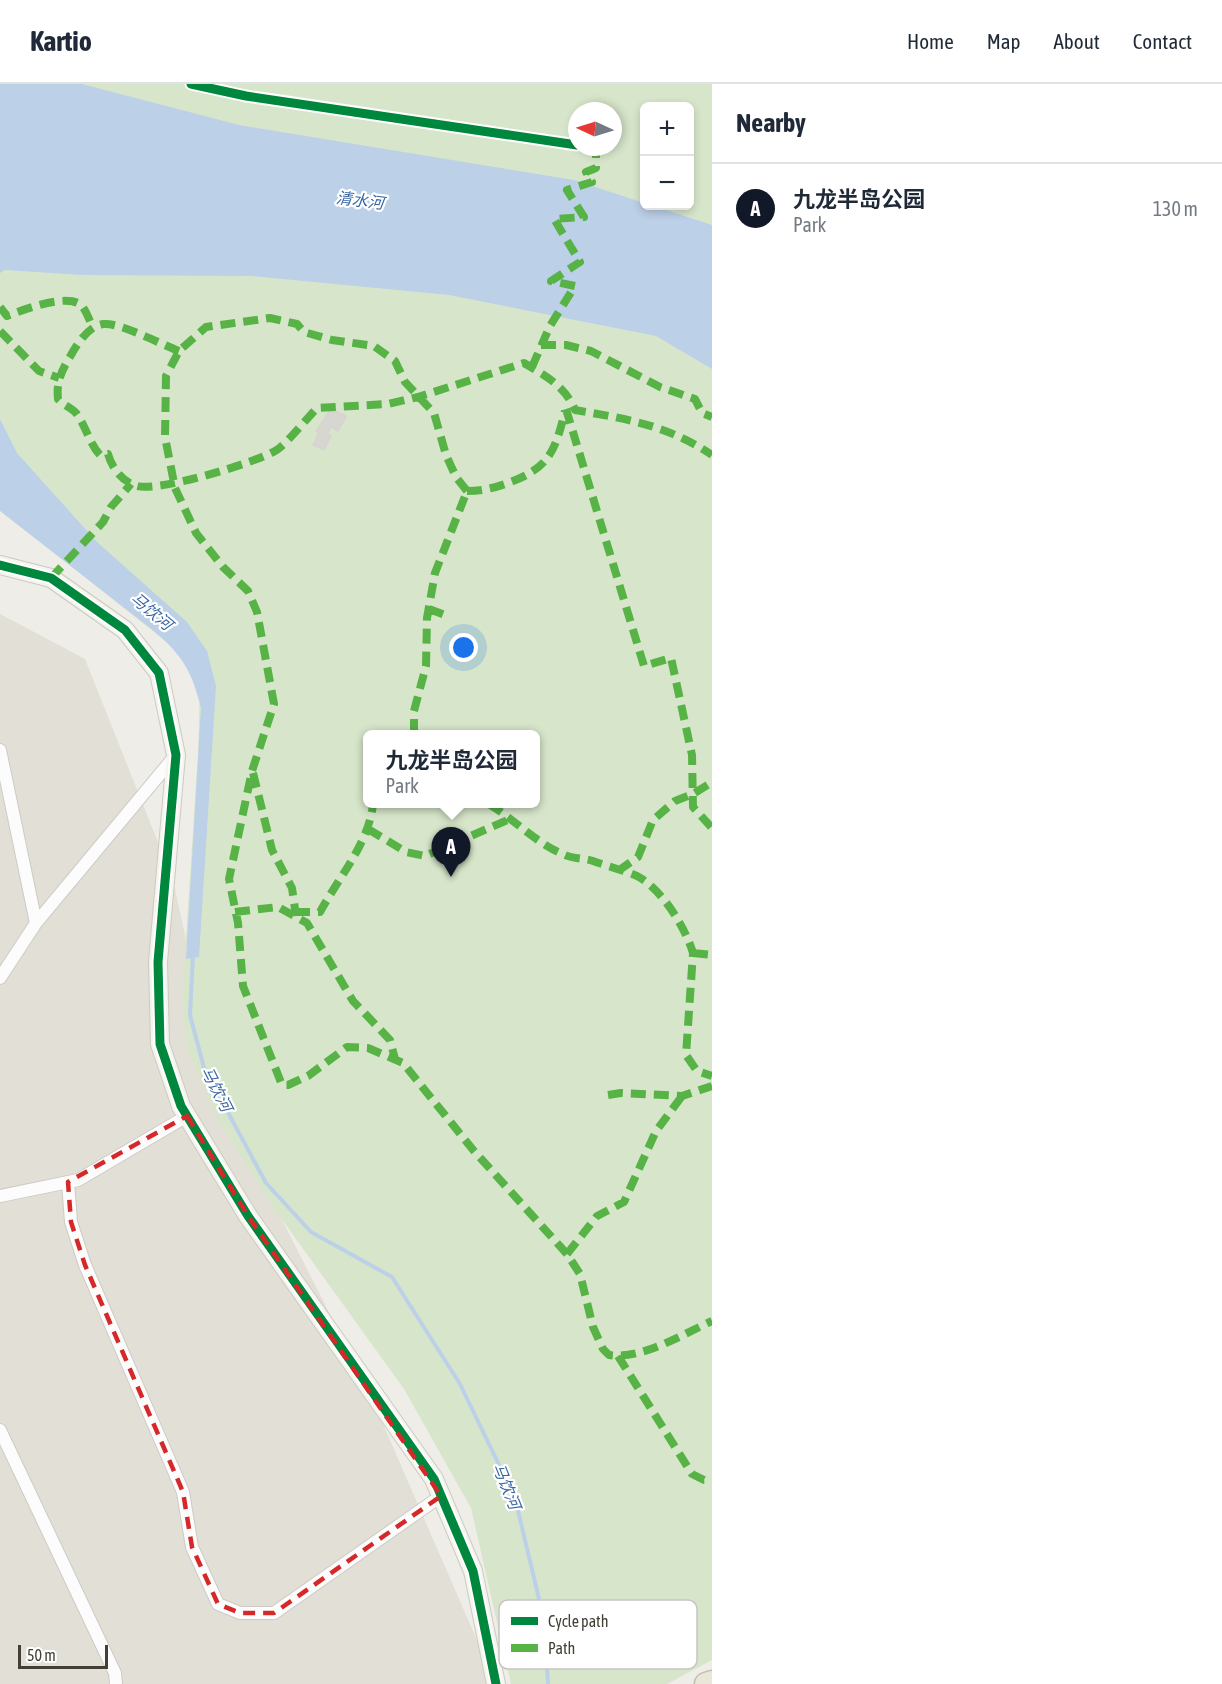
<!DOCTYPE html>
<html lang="en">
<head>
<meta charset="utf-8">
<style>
	:root { --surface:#fff; --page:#f6f6f7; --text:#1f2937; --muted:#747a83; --line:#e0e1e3; --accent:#111827 }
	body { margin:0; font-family:"Asap Condensed","Noto Sans SC",sans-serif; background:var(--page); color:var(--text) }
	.controls { position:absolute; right:18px; top:18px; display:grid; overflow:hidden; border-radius:9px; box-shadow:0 3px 9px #0003 }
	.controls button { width:54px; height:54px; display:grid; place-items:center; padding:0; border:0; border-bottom:2px solid var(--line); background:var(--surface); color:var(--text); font:30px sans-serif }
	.compass { position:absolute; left:568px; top:18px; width:54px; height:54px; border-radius:50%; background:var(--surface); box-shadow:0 3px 9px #0003; rotate:274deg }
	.scale { position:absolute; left:18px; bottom:15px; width:90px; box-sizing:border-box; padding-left:6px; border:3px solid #433f36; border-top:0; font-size:16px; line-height:21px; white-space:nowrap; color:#433f36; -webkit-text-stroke:4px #fff; paint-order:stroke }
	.you { position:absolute; left:464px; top:564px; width:21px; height:21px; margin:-15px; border:4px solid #fff; border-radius:50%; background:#1a73e8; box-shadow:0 0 0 9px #1a73e833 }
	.badge { display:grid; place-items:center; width:39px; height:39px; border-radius:50%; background:var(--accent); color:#fff; font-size:20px; font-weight:700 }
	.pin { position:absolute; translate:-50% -50px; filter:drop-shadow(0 2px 3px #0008) }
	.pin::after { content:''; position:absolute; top:32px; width:21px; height:18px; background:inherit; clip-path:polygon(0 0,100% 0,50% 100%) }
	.popup { position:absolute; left:363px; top:646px; width:177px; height:78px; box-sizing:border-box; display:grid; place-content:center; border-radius:9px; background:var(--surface); filter:drop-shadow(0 2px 4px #0005); font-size:20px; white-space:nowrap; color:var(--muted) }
	.popup b { font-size:22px; color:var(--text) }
	.popup::after { content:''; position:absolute; left:50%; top:100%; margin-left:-12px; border:12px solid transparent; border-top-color:var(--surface) }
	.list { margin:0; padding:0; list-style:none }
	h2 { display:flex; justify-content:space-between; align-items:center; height:78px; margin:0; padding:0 24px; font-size:26px }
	h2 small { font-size:20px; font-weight:400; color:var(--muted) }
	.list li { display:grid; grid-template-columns:39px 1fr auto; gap:18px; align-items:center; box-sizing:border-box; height:90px; padding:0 24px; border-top:2px solid var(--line) }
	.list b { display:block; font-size:22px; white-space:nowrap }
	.list p { margin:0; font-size:20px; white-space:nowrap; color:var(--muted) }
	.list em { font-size:20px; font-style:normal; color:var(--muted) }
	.map { position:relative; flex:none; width:712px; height:1600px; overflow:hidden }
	header { display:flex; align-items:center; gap:36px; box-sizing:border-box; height:84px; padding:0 30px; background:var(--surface); border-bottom:2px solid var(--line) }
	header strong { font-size:28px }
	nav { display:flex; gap:33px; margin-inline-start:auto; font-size:21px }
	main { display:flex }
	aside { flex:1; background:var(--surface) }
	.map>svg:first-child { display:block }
	.residential { fill:#e1dfd6 }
	.green { fill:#d7e6ca; fill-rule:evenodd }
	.water { fill:#bcd0e8 }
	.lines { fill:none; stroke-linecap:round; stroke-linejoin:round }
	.stream { stroke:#bcd0e8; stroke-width:4 }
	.building { fill:#d7d6d1; stroke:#d6d4ce; stroke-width:1.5 }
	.street-casing { stroke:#cccbc6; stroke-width:14 }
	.secondary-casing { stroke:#cccac0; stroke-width:20 }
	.highway-casing { stroke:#c3bda6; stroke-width:25 }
	.street { stroke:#fcfcfc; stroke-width:12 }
	.secondary { stroke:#f5f5ef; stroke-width:18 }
	.highway { stroke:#eae6da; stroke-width:22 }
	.quiet { stroke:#57b346; stroke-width:8; stroke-dasharray:15 8; stroke-linecap:butt }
	.cycleway-casing { stroke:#fff; stroke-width:13 }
	.cycleway { stroke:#00873e; stroke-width:9 }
	.marked { fill:none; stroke:#d62828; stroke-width:4.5; stroke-dasharray:12 8; stroke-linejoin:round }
	.labels { text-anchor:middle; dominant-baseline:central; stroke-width:4.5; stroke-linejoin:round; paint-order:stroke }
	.water-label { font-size:16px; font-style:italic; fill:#3a67a3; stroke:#fff }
	.key { fill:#fff; stroke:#c7c5c3; stroke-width:1.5 }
	.key-label { font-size:16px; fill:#433f36 }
</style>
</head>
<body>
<header>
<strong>Kartio</strong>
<nav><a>Home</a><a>Map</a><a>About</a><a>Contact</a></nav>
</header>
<main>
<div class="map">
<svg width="712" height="1600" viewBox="0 0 712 1600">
	<rect width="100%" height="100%" fill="#eeede8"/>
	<!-- residential -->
	<path class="residential" d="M0,530L85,575L173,796L220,1014L366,1301L496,1600H0Z"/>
	<!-- green -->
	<path class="green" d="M0,0H712V1576L667,1600H511L471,1424L404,1305L268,1116L214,1028L187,964L182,915L198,670L200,600L183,571L0,426ZM644,22H690V122H644ZM577,27H613V63H577ZM367,650H535V720H367Z"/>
	<!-- water -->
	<path class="water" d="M0,0H82L239,41L574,96L644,119V122H654L712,141V285L656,252L449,211L252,192L82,191L5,186L0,189Z
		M0,335L17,369L97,458L187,538L207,567L216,602L199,873L186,875L201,624C192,587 182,571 154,547L0,427Z"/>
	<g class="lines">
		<!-- stream -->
		<path class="stream" d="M193,870L190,931L204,984L266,1099L311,1148L392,1193L460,1300L515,1414L544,1536L548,1600"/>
	</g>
	<!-- building -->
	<path class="building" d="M331,325L346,332L338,347L331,343L327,350L331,352L324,366L313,361L319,349L316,347Z"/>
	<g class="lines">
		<!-- street casing -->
		<g class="street-casing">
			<path id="street" d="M0,666L36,839
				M0,894L36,839L175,672
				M68,1098L71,1138L85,1181L183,1408L192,1463L218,1520L240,1529H274L441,1412
				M0,1112L78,1096L187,1032
				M0,1346L115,1589L116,1600"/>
		</g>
		<!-- secondary casing -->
		<g class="secondary-casing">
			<path id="secondary" d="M0,481L51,494L125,546L159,589L176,671L158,878L160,960L181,1022L248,1132L434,1395L473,1487L496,1600"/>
		</g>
		<!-- highway casing -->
		<g class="highway-casing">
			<path id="highway" d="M706,1600L712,1598"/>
		</g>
		<!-- street -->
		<use href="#street" class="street"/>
		<!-- secondary -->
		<use href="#secondary" class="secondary"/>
		<!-- highway -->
		<use href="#highway" class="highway"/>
		<!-- quiet -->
		<path class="quiet" d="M0,223L7,232C22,226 69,208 82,222C87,228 90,238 93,244
			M0,247L39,287L59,294
			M541,261H566L591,267L660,303L695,315L702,329L712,333
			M179,267C160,260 122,239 104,240C89,241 77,260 71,271C62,286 56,297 58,315C63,321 72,324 76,329C86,342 89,359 100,371L108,370C112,384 122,398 137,402C159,408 254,379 275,367C285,362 307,334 317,324L388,320L418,313L524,279C546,292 565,302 575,326C627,335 667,341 712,371
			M532,283L550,242L575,202L551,197L580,178L554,135L584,133L567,106L592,98L586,88L596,84V64
			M566,325L644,582L671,574L692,671L693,723L712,744
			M467,407L456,393L446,371L434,329L405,298L395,277L374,262L332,256L304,248L297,240L270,234L206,243L179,267L166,292L165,353L175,404L196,449L223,483L248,507L257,528L274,620L252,687L229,795L238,839L243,902L282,1001H288L308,992L347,963L368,964L403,979L474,1067L567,1170L580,1190L593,1243L603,1265L609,1271C642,1276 683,1250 712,1237
			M467,407C482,407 494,404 508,399C549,384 555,368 565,327
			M51,494L103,438L111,423L131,400
			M429,525L450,533
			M414,650V627L426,582L427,534L435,489L467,407
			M253,689L272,766L292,804L296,832
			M489,720C515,736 537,760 565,771C574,775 584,774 593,777C607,782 623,786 637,792C662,805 685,843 693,869L686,971L697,987L712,992
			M368,745L406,768L425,772L512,734
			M618,787L638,773L653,736L675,717L693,710L712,698
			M235,828L278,823L307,839L353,917L390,956L395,975
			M295,828H320C339,793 369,759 373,720
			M693,869L712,871
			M608,1011L621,1009L682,1012L712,1002
			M567,1170L597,1132L624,1118L656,1047L682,1012
			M618,1272L692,1390L704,1396H712"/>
		<!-- cycleway casing -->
		<g class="cycleway-casing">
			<path id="cycleway" d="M191,0L246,12L577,61
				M0,481L51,494L125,546L159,589L176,671L158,878L160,960L181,1022L248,1132L434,1395L473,1487L496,1600"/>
		</g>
		<!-- cycleway -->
		<use href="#cycleway" class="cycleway"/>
	</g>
	<!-- marked area -->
	<path class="marked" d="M187,1032L248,1132L441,1412L274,1529H240L218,1520L192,1463L183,1408L85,1181L71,1138L68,1098Z"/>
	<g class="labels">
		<!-- water labels -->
		<g class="water-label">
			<text transform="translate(360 116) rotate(7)">清水河</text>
			<text transform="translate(152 527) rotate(40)">马饮河</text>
			<text transform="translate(217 1005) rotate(63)">马饮河</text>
			<text transform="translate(507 1402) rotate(68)">马饮河</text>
		</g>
	</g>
	<!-- legend -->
	<rect x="499" y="1516" width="198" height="69" rx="9" class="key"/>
	<rect x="511" y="1533" width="27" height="8" fill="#00873e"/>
	<rect x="511" y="1560" width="27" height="8" fill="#57b346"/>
	<g class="key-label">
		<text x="548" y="1543">Cycle path</text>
		<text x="548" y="1570">Path</text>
	</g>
</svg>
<div class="controls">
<button>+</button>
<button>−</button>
</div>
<svg class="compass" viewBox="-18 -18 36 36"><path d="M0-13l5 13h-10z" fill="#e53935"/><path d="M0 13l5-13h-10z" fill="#747a83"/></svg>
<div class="scale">50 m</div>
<div class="you"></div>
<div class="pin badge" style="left:451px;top:793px">A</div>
<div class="popup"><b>九龙半岛公园</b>Park</div>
</div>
<aside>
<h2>Nearby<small></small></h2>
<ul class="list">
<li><span class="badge">A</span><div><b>九龙半岛公园</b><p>Park</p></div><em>130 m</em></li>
</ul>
</aside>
</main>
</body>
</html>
